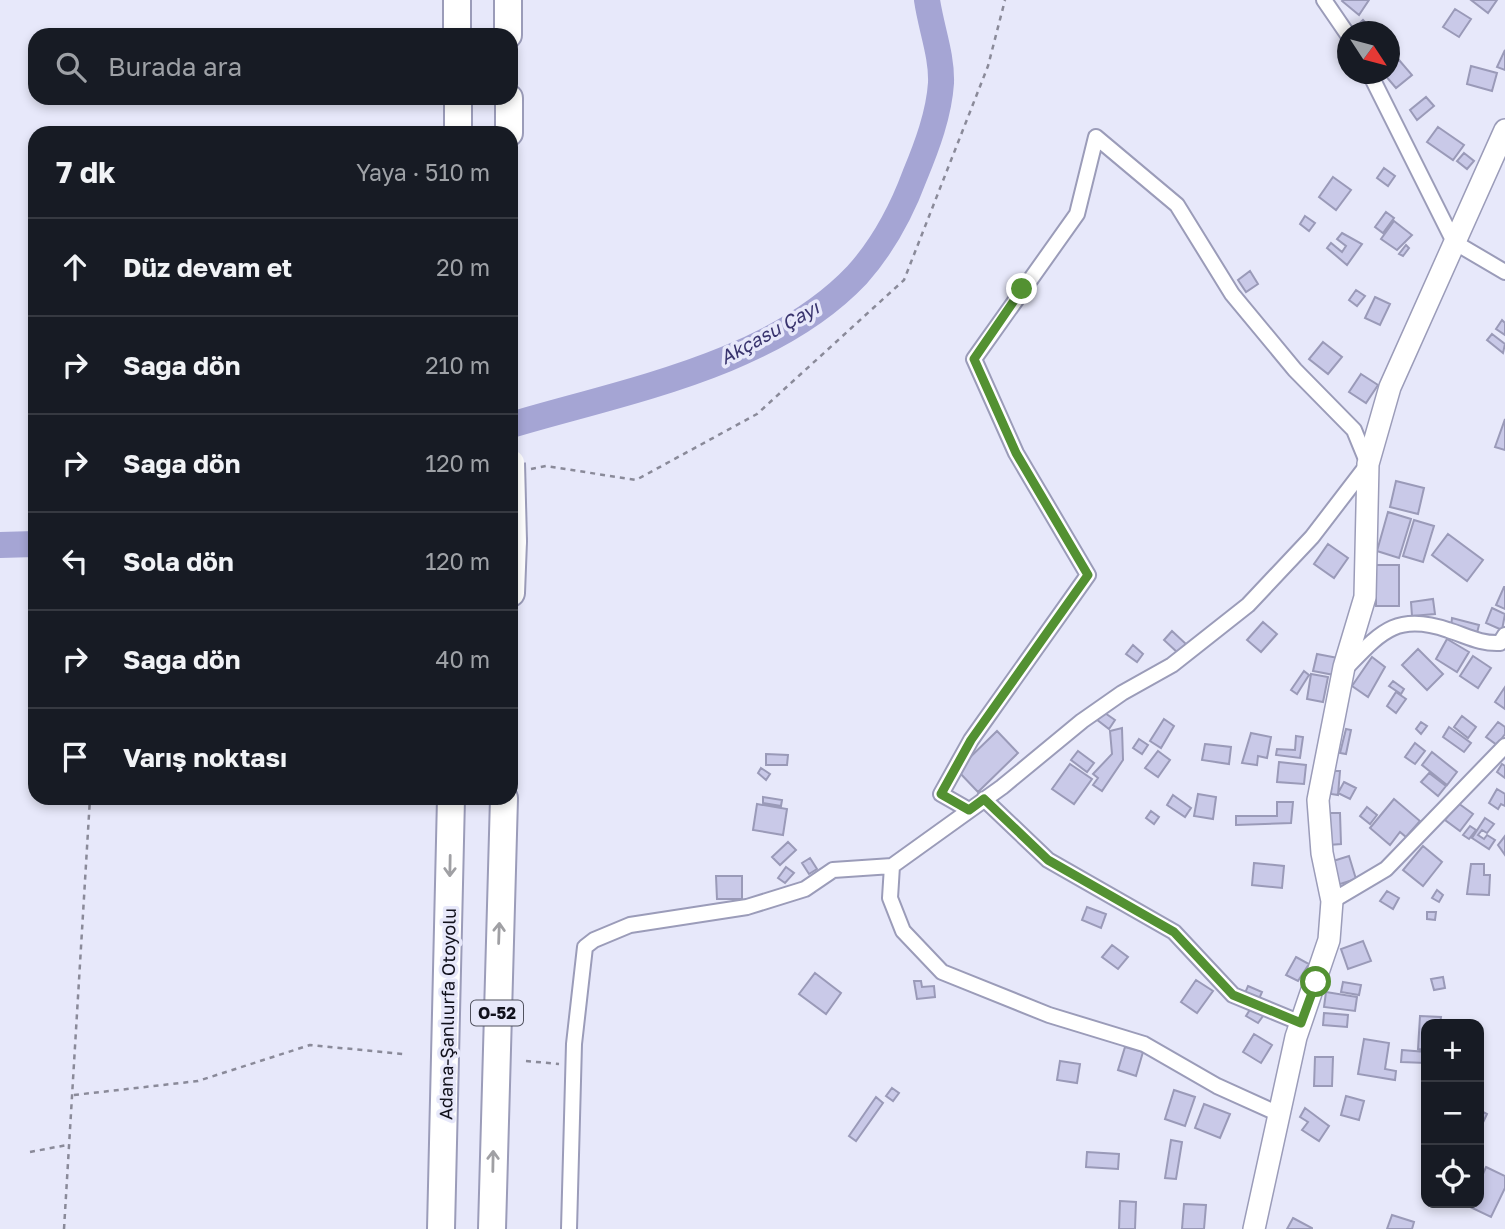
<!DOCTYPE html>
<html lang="tr">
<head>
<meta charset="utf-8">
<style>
	:root { --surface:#171b24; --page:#20242c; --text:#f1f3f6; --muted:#9ea1a6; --line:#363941 }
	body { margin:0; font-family:"Golos Text",sans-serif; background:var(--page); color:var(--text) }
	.controls { position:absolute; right:21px; bottom:21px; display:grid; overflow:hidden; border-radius:14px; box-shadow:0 4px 10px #0003 }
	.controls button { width:63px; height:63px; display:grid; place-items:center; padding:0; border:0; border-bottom:2px solid var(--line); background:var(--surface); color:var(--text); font:35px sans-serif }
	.compass { position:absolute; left:1337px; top:21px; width:63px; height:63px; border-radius:50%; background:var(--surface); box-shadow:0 4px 10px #0003; rotate:126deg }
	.stop { position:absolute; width:21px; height:21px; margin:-16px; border:5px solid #539132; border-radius:50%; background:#fff }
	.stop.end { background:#539132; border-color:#fff; box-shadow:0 2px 7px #0008 }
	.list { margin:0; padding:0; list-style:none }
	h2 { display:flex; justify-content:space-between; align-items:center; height:91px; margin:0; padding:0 28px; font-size:30px }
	h2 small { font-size:23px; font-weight:400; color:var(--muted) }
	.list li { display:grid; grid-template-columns:46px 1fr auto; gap:21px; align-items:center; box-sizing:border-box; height:98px; padding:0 28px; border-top:2px solid var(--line) }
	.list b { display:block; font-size:26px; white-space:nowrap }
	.list em { font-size:23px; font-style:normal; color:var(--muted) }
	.icon { flex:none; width:38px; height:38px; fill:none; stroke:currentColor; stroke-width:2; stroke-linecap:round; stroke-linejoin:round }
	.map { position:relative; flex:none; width:1505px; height:1229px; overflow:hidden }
	.search { position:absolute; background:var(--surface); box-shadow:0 4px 10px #0003; left:28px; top:28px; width:490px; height:77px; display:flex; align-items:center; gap:18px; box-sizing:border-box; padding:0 24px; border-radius:21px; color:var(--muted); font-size:26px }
	.panel { position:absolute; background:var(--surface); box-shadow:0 4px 10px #0003; left:28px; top:126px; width:490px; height:679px; border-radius:21px }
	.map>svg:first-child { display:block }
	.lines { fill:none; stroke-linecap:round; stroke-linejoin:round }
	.river { stroke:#a5a5d4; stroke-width:26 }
	.building { fill:#c9c9e8; stroke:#9a9ab8; stroke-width:2 }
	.street-casing { stroke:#9b9cb9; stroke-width:18 }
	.secondary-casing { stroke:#9b9cb9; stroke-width:24 }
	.highway-casing { stroke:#9b9cb9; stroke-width:30 }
	.path { stroke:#8a8a99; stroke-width:2.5; stroke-dasharray:5 5; stroke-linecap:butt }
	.street { stroke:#fff; stroke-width:14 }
	.secondary { stroke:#fff; stroke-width:21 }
	.highway { stroke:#fff; stroke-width:26 }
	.highway-bridge-casing { stroke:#9b9cb9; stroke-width:30; stroke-linecap:butt }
	.highway-bridge { stroke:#fff; stroke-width:26 }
	.oneway { stroke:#a0a0a4 }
	.route { stroke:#539132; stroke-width:9 }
	.labels { text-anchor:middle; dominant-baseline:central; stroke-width:7; stroke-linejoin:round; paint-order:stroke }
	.shield { fill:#e7e8fa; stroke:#51525f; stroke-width:2 }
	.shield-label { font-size:16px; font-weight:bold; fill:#11111c }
	.street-label { font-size:18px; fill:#11111c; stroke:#e7e8fa }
	.water-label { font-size:19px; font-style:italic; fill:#39346e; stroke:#e7e8fa }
</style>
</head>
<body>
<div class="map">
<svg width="1505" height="1229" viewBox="0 0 1505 1229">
	<rect width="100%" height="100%" fill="#e7e8fa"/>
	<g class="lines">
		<!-- river -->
		<path class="river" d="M511,425C625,391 772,365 857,275C883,246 902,210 915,175C927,146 939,114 941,83C942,55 931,28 927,0
			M0,545L35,544"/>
	</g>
	<!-- building -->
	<path class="building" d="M1369,0L1359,15L1342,1L1343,0Z
		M1471,0H1497L1488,13Z
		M1455,9L1471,19L1459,37L1443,27Z
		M1363,20L1375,32L1354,29Z
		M1505,50V70L1497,67Z
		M1399,60L1412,75L1396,88L1384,74H1390V68Z
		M1471,66L1497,73L1492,91L1467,84Z
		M1426,97L1434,106L1417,120L1410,110Z
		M1438,127L1464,145L1453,160L1427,142Z
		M1464,153L1474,161L1467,169L1457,161Z
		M1384,168L1395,176L1388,186L1377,178Z
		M1333,177L1351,190L1336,210L1319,197Z
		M1386,212L1394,218L1383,233L1375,227Z
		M1305,216L1315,223L1309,231L1300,224Z
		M1394,221L1412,235L1397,250L1381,239Z
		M1342,233L1362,244L1347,265L1327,248L1331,243L1342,252L1346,246L1337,239Z
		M1406,245L1409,248L1403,256L1399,254Z
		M1250,271L1258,284L1246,292L1238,280Z
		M1356,290L1365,296L1357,306L1349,300Z
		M1375,297L1390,304L1380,325L1365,318Z
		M1502,320L1505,323V335L1496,329Z
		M1492,334L1505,344L1503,353L1487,340Z
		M1323,342L1342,357L1328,374L1309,359Z
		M1361,374L1378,385L1366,403L1349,392Z
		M1505,419V450L1495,447Z
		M1396,481L1424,488L1418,514L1390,507Z
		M1388,512L1411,519L1399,558L1377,551Z
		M1414,520L1434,526L1423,562L1403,556Z
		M1448,534L1483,560L1467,581L1432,555Z
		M1328,544L1348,558L1334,578L1314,564Z
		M1376,565H1399V606H1376Z
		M1504,587H1505V609L1496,605Z
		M1433,599L1435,614L1412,616L1411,602Z
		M1492,608L1505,614L1502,630L1486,623Z
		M1452,618L1479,625L1477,633L1451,627Z
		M1263,622L1277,634L1261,652L1247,640Z
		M1172,631L1186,644L1178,653L1164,640Z
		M1447,639L1469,652L1457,672L1436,659Z
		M1133,645L1143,654L1137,662L1126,654Z
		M1418,649L1443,674L1427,690L1402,665Z
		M1317,654L1338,658L1334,675L1313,671Z
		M1473,656L1491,668L1478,688L1460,676Z
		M1372,657L1385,667L1368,697L1352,686Z
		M1304,671L1309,675L1297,694L1291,690Z
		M1311,674L1328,677L1323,702L1307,699Z
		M1393,681L1404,689L1401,694L1389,686Z
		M1505,687V709L1495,702Z
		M1396,692L1406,699L1396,713L1387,706Z
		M1102,711L1115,720L1109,729L1096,719Z
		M1462,716L1476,727L1468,738L1454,727Z
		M1164,719L1174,726L1161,748L1150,741Z
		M1421,722L1427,726L1421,734L1416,729Z
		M1498,722L1505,727V734L1497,745L1486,737Z
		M1449,727L1471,743L1464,752L1443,737Z
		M1122,728L1123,760L1102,791L1093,785L1098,778L1093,774L1112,754L1110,731Z
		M1346,729L1351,730L1346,754L1340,753Z
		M997,731L1018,753L978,792L957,770Z
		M1251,733L1271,737L1267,758L1258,756L1257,765L1242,763Z
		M1296,736L1303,737L1300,758L1276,755L1277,749L1295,750Z
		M1139,739L1148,745L1142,754L1133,748Z
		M1415,743L1425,751L1415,764L1405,757Z
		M1205,744L1231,747L1229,764L1202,760Z
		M1078,751L1094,763L1087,772L1071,760Z
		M1158,751L1170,760L1158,777L1145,768Z
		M1432,752L1457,772L1447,785L1422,765Z
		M766,754L788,755L787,765H766Z
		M1279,762L1306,765L1304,784L1277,782Z
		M1070,764L1092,779L1074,804L1052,789Z
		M1502,764L1505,766V778L1497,772Z
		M761,768L770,774L766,780L758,773Z
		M1333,771H1340L1338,795L1331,794Z
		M1429,773L1446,786L1438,796L1421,782Z
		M1344,782L1356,788L1350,799L1338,793Z
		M1497,789L1505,794V806L1501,804L1498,809L1489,803Z
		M1198,794L1216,797L1213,819L1194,816Z
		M1173,795L1191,808L1185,817L1167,805Z
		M763,797L782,800L781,806L763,803Z
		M1394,799L1420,821L1406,837L1400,832L1390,845L1370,828Z
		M1277,802H1293L1291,823L1236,825V816H1277Z
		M1458,803L1473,814L1460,831L1445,820Z
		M757,804L787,809L783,835L753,830Z
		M1367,807L1377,815L1370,824L1360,816Z
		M1151,811L1159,817L1154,824L1146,818Z
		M1328,813H1340L1341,844L1329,845Z
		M1485,818L1494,824L1487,833L1482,830L1478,835L1484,839L1487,835L1495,840L1489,849L1472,838Z
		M1470,826L1476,830L1469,839L1463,835Z
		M1505,836V855L1498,845Z
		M788,842L796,850L780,865L772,857Z
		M1423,846L1442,862L1423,886L1403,870Z
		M1349,856L1356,879L1337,885L1330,862Z
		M810,858L817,869L809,874L802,863Z
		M1254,863L1284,866L1282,888L1252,885Z
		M1471,864H1484V875H1490L1489,895L1467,894Z
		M786,867L794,873L785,883L778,878Z
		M716,876H742V899H717Z
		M1437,890L1443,895L1439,902L1432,898Z
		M1387,891L1399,898L1393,909L1380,901Z
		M1087,907L1106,914L1101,928L1082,920Z
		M1427,912H1436L1435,920L1427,919Z
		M1363,941L1371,961L1348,969L1341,949Z
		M1112,945L1128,957L1118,969L1102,957Z
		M1296,957L1309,964L1298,981L1286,975Z
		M815,973L841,993L826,1014L799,994Z
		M1443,977L1445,988L1434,990L1431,979Z
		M1196,980L1213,991L1197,1013L1181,1002Z
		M914,981H921L922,987L934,986L935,997L917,999Z
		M1343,982L1361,985L1359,995L1341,992Z
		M1248,986L1262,992L1259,999L1245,993Z
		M1326,992L1357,997L1355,1011L1324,1007Z
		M1251,1008L1263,1016L1258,1023L1246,1016Z
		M1324,1013L1348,1015L1347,1027L1323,1025Z
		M1420,1016L1441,1017L1440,1024H1426V1050L1418,1049Z
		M1254,1034L1272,1045L1261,1063L1243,1052Z
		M1364,1039L1389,1043L1385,1069L1396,1071L1395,1080L1358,1074Z
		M1125,1047L1143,1052L1136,1076L1118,1070Z
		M1402,1050L1426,1052V1063L1401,1062Z
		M1315,1057H1333L1332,1086H1314Z
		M1060,1061L1080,1064L1077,1083L1057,1080Z
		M892,1088L899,1093L893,1101L886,1096Z
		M1174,1090L1195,1097L1185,1126L1165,1119Z
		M1346,1096L1364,1101L1359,1120L1341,1115Z
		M876,1097L883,1103L856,1141L849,1136Z
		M1204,1104L1230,1114L1220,1138L1195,1128Z
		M1305,1108L1329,1126L1319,1141L1302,1130L1308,1122L1300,1117Z
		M1479,1110L1487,1114L1479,1131Z
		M1171,1140L1182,1142L1176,1179L1165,1178Z
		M1087,1152L1119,1154L1118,1169L1086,1167Z
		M1486,1167L1505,1176V1188L1491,1217L1468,1206L1469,1203H1479V1183Z
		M1120,1201L1136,1202L1135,1229H1119Z
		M1184,1204L1206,1205L1204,1229H1182Z
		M1392,1215L1414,1222L1412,1229H1387Z
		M1293,1218L1312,1228V1229H1287Z"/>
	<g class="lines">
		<!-- street casing -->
		<g class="street-casing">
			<path id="street" d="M1324,0L1348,35
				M1370,74L1454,242L1505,272
				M1346,668C1380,633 1396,612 1448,630C1467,636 1480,644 1500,643L1505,635
				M984,799L1048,860L1174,932L1233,995L1301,1023
				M969,810L941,794L971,740L1088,575L1016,453L974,359L1077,214L1096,137L1177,205L1232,294L1295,370L1354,430L1368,464L1312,537L1248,605L1172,665L1122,693L1082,721L1002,787L892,866L890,898L903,931L942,972L1049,1015L1144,1044L1217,1086L1279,1114
				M1332,901L1386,869L1505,746
				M569,1229L574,1044L585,947L594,940L630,925L747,907L805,889L833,870L892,866"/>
		</g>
		<!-- secondary casing -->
		<g class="secondary-casing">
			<path id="secondary" d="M1254,1229L1296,1037L1329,940L1332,901L1322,853L1318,800L1344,667L1365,597L1368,464L1390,387L1505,130"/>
		</g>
		<!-- highway casing -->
		<g class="highway-casing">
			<path id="highway" d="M457,0V35
				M508,0V35
				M458,98V133
				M509,98V133
				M511,593L513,541
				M441,1229L451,798
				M492,1229L504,798"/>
		</g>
		<!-- path -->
		<path class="path" d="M531,469L546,466L636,480L757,414L904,280L988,66L1005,0
			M526,1061L559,1064
			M74,1095L198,1081L310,1045L403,1054
			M30,1152L67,1145
			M64,1229L90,798"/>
		<!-- street -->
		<use href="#street" class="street"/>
		<!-- secondary -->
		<use href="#secondary" class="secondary"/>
		<!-- highway -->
		<use href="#highway" class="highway"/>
		<!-- highway-bridge casing -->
		<g class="highway-bridge-casing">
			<path id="highway-bridge" d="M511,463L513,541"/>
		</g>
		<!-- highway-bridge -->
		<use href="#highway-bridge" class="highway-bridge"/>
	</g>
	<!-- one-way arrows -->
	<defs><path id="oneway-shaft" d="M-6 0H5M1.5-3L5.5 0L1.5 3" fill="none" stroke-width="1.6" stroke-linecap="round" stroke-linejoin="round" transform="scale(1.75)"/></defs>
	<g class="oneway">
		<use href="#oneway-shaft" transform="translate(450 866) rotate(91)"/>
		<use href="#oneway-shaft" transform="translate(499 933) rotate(-88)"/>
		<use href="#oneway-shaft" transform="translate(493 1161) rotate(-89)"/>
	</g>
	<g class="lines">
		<!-- route -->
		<path class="route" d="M1022,289L974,359L1016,453L1088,575L971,740L941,794L969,810L984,799L1048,860L1174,932L1233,995L1301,1023L1316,982"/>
	</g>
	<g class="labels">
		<!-- shield labels -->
		<rect class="shield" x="471" y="1000.5" width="52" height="25" rx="5"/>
		<g class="shield-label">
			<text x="497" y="1013">O-52</text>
		</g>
		<!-- street labels -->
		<g class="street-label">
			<text transform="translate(447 1014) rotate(-89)">Adana-Şanlıurfa Otoyolu</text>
		</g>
		<!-- water labels -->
		<g class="water-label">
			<text transform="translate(769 332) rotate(-29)">Akçasu Çayı</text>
		</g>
	</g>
</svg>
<div class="controls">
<button>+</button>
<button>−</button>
<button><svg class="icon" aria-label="locate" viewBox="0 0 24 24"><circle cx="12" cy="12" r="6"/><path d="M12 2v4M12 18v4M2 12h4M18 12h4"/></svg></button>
</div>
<svg class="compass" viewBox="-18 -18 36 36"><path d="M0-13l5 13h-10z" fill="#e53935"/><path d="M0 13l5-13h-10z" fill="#9ea1a6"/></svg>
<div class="stop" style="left:1316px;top:982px"></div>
<div class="stop end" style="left:1022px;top:289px"></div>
<div class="search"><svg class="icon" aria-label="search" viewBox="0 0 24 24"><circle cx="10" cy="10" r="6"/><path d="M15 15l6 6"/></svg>Burada ara</div>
<section class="panel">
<h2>7 dk<small>Yaya · 510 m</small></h2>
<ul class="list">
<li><svg class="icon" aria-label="ahead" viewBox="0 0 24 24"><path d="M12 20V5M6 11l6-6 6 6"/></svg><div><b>Düz devam et</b></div><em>20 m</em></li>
<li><svg class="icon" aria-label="right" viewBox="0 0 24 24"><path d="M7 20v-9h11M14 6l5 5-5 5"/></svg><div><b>Sağa dön</b></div><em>210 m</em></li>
<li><svg class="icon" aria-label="right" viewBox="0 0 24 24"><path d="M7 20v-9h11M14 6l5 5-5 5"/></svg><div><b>Sağa dön</b></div><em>120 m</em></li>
<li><svg class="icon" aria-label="left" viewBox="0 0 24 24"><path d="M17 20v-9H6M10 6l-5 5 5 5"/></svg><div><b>Sola dön</b></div><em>120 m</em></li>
<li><svg class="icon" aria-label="right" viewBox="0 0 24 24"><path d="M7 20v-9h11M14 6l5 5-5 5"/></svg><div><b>Sağa dön</b></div><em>40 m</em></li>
<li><svg class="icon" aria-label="arrive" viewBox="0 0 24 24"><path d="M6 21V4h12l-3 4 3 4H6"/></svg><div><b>Varış noktası</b></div></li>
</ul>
</section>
</div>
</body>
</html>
